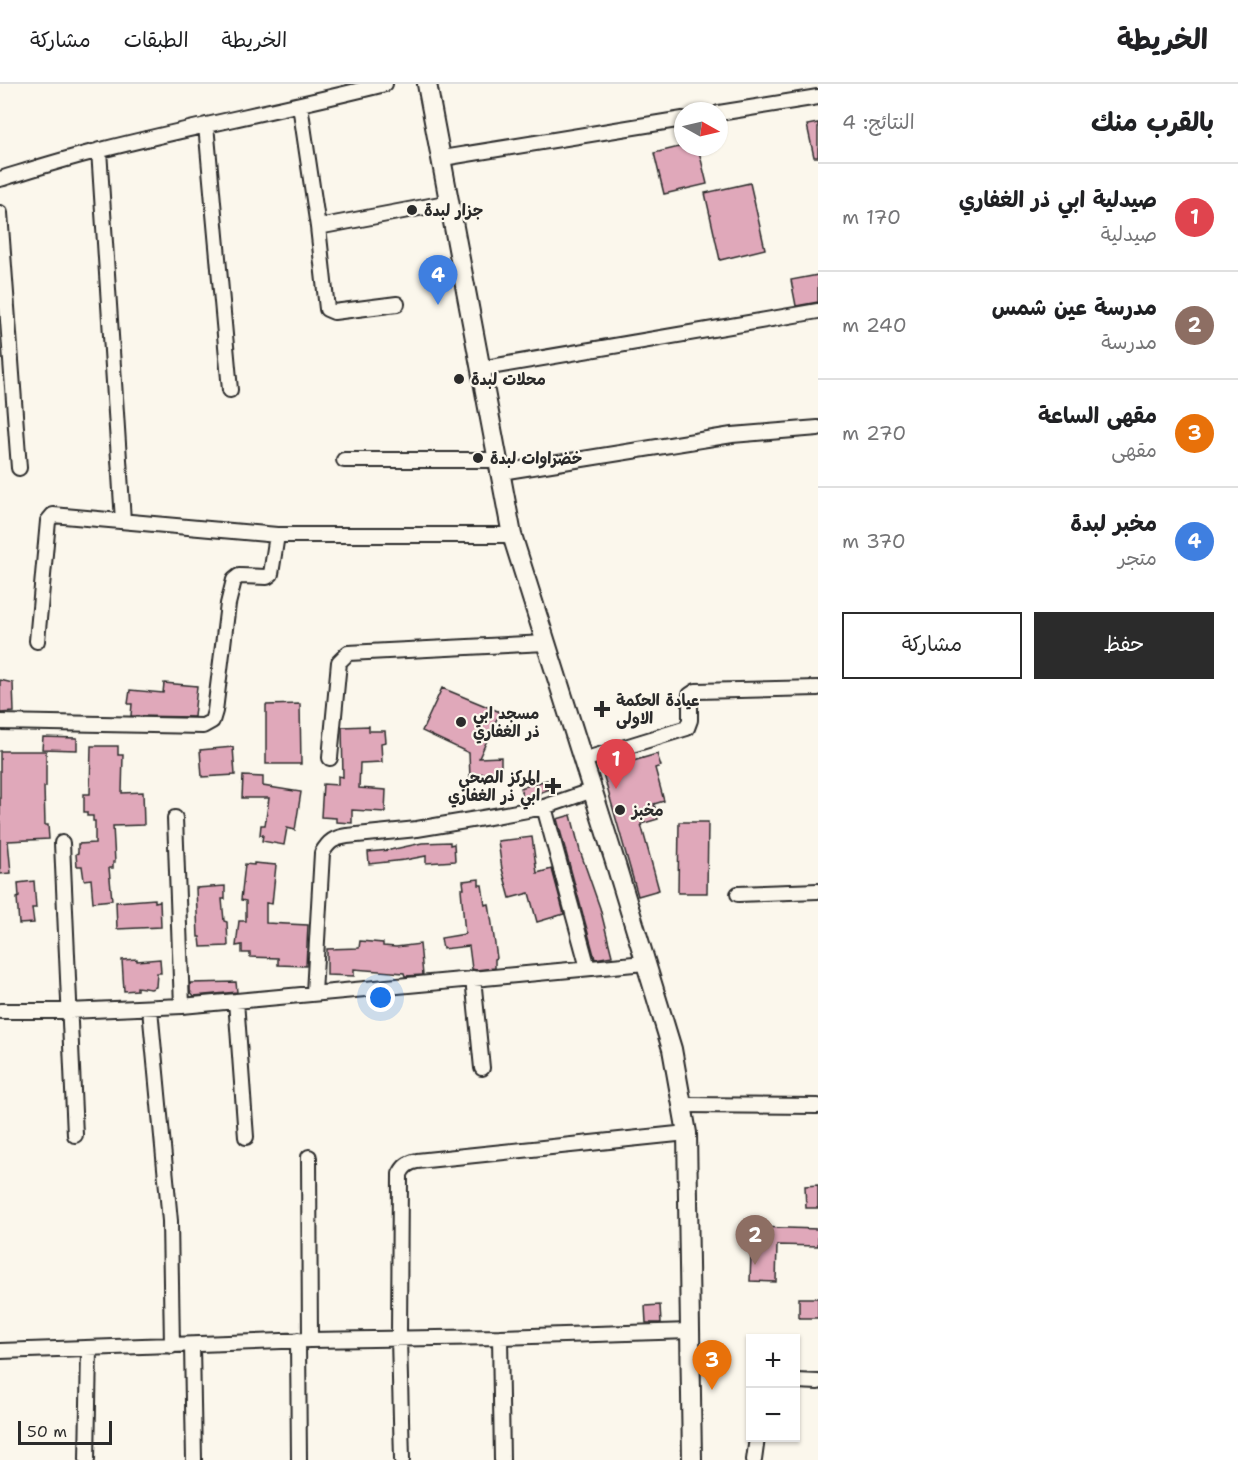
<!DOCTYPE html>
<html lang="ar">
<head>
<meta charset="utf-8">
<style>
	:root { --surface:#fff; --page:#f6f6f6; --text:#202124; --muted:#757577; --line:#e0e0e0; --accent:#2b2b2b }
	body { margin:0; font-family:"Shantell Sans","Playpen Sans Arabic",sans-serif; background:var(--page); color:var(--text); direction:rtl }
	.controls { position:absolute; right:18px; bottom:18px; display:grid; overflow:hidden; border-radius:0px; box-shadow:0 2px 4px #0004 }
	.controls button { width:54px; height:54px; display:grid; place-items:center; padding:0; border:0; border-bottom:2px solid var(--line); background:var(--surface); color:var(--text); font:30px sans-serif }
	.compass { position:absolute; left:674px; top:18px; width:54px; height:54px; border-radius:50%; background:var(--surface); box-shadow:0 2px 4px #0004; rotate:98deg }
	.scale { position:absolute; left:18px; bottom:15px; width:94px; box-sizing:border-box; padding-left:6px; border:3px solid #2b2b2b; border-top:0; font-size:16px; line-height:21px; white-space:nowrap; color:#2b2b2b; -webkit-text-stroke:4px #fbf7ec; paint-order:stroke }
	.you { position:absolute; left:381px; top:914px; width:21px; height:21px; margin:-15px; border:4px solid #fff; border-radius:50%; background:#1a73e8; box-shadow:0 0 0 9px #1a73e833 }
	.badge { display:grid; place-items:center; width:39px; height:39px; border-radius:50%; background:var(--accent); color:#fff; font-size:20px; font-weight:700 }
	.pin { position:absolute; translate:-50% -50px; filter:drop-shadow(0 2px 3px #0008) }
	.pin::after { content:''; position:absolute; top:32px; width:21px; height:18px; background:inherit; clip-path:polygon(0 0,100% 0,50% 100%) }
	.list { margin:0; padding:0; list-style:none }
	h2 { display:flex; justify-content:space-between; align-items:center; height:78px; margin:0; padding:0 24px; font-size:26px }
	h2 small { font-size:20px; font-weight:400; color:var(--muted) }
	.list li { display:grid; grid-template-columns:39px 1fr auto; gap:18px; align-items:center; box-sizing:border-box; height:108px; padding:0 24px; border-top:2px solid var(--line) }
	.list b { display:block; font-size:22px; white-space:nowrap }
	.list p { margin:0; font-size:20px; white-space:nowrap; color:var(--muted) }
	.list em { font-size:20px; font-style:normal; color:var(--muted) }
	.actions { display:flex; gap:12px; padding:18px 24px }
	.actions a { flex:1; padding:14px 0; border:2px solid var(--accent); border-radius:0px; text-align:center; font-size:21px; color:var(--accent) }
	.actions .main { background:var(--accent); color:#fff }
	.map { position:relative; flex:none; width:818px; height:1376px; overflow:hidden; direction:ltr }
	header { display:flex; align-items:center; gap:36px; box-sizing:border-box; height:84px; padding:0 30px; background:var(--surface); border-bottom:2px solid var(--line) }
	header strong { font-size:28px }
	nav { display:flex; gap:33px; margin-inline-start:auto; font-size:21px }
	main { display:flex }
	aside { flex:1; background:var(--surface) }
	.map>svg:first-child { display:block }
	.building { fill:#e0a8ba; stroke:#2b2b2b; stroke-width:1.5 }
	.lines { fill:none; stroke-linecap:round; stroke-linejoin:round }
	.street-casing { stroke:#2b2b2b; stroke-width:18 }
	.secondary-casing { stroke:#2b2b2b; stroke-width:22 }
	.street { stroke:#fbf7ec; stroke-width:14 }
	.secondary { stroke:#fbf7ec; stroke-width:18 }
	.poi-dot { fill:#2b2b2b; stroke:#fbf7ec; stroke-width:2 }
	.labels { text-anchor:middle; dominant-baseline:central; stroke-width:4.5; stroke-linejoin:round; paint-order:stroke }
	.poi-label { font-size:16px; font-weight:bold; fill:#2b2b2b; stroke:#fbf7ec; text-anchor:start }
</style>
</head>
<body>
<header>
<strong>الخريطة</strong>
<nav><a>الخريطة</a><a>الطبقات</a><a>مشاركة</a></nav>
</header>
<main>
<aside>
<h2>بالقرب منك<small>النتائج: 4</small></h2>
<ul class="list">
<li><span class="badge" style="background:#e0444e">1</span><div><b>صيدلية ابي ذر الغفاري</b><p>صيدلية</p></div><em>170 m</em></li>
<li><span class="badge" style="background:#8d6e63">2</span><div><b>مدرسة عين شمس</b><p>مدرسة</p></div><em>240 m</em></li>
<li><span class="badge" style="background:#e8710a">3</span><div><b>مقهى الساعة</b><p>مقهى</p></div><em>270 m</em></li>
<li><span class="badge" style="background:#3f7fe0">4</span><div><b>مخبر لبدة</b><p>متجر</p></div><em>370 m</em></li>
</ul>
<div class="actions"><a class="main">حفظ</a><a>مشاركة</a></div>
</aside>
<div class="map">
<svg width="818" height="1376" viewBox="0 0 818 1376">
	<rect width="100%" height="100%" fill="#fbf7ec"/>
	<filter id="ink" filterUnits="userSpaceOnUse"><feTurbulence type="fractalNoise" baseFrequency=".0167" numOctaves="2"/><feDisplacementMap in="SourceGraphic" scale="12" xChannelSelector="R" yChannelSelector="G"/><feConvolveMatrix kernelMatrix="1 2 1 2 8 2 1 2 1" color-interpolation-filters="sRGB"/></filter>
	<g filter="url(#ink)">
		<!-- building -->
		<path class="building" d="M818,39V73H814L807,41Z
			M679,63H698L707,100L664,110L654,69Z
			M750,99L765,165L720,176L705,109Z
			M818,191V218L796,222L791,196Z
			M0,596L13,599L14,628L0,629Z
			M164,599L197,602L194,633L131,632L132,620H128L130,606L163,609Z
			M442,604L500,628L479,674L501,673V689L471,690L470,694L469,669L422,647Z
			M300,620L301,680H266V621Z
			M369,642V647H385L386,658L381,659L382,678L360,679L359,704L386,706L385,728L352,726V739L336,738V734L321,733L323,700L338,701V692L343,693L342,643Z
			M43,653L77,654V666L42,665Z
			M91,662H118V671H123L122,709L143,708L144,741L113,742L115,778H113V784H109L112,816L93,818L91,795L84,796L82,782H77L76,770L78,769V760L95,759V737H93V732H87V728H84V710H90Z
			M233,663L235,691L202,693L200,666Z
			M0,667H46V703H44L45,741H48L49,755L8,757L11,789L0,790Z
			M657,670L661,682L655,684L664,717L654,720L658,735L641,740L659,806L638,812L602,686Z
			M243,692L263,693V702L301,708L295,746L287,744L284,761L262,757L263,751H260L261,741H265L269,714H242Z
			M547,696L550,705L539,709L540,712L524,718L520,704Z
			M571,731L580,767L600,824L612,872L595,875L557,735Z
			M679,738H708L707,809H678Z
			M532,753L537,789L552,785L564,830L537,838L529,809L510,814L502,785L498,757Z
			M450,758V761L454,760L455,777L426,779V772L405,776L369,780L368,768L390,766L422,759Z
			M254,779L276,781L272,820L266,819V839L308,841L306,882L278,881V874L250,873V869H242V861L236,862L239,837H246V817L241,816L245,780L254,781Z
			M479,795V801H482L485,821L489,820L497,874L495,875V884L476,886L472,885L469,862L443,865L441,854L465,850L461,805H464L463,797Z
			M34,797L36,824H32L34,839L19,840L17,814L19,813L18,799Z
			M225,802V815H222L224,837L227,838L228,862L201,863L200,853H198L196,804Z
			M155,815V818L160,817L161,843L117,845L116,818Z
			M360,857L383,859V862L396,863L420,860L423,891L405,892L404,889L354,885V892L327,891V865L359,864Z
			M137,875V877L160,875L161,889H157L156,903L151,905L137,903V906L124,907L122,876Z
			M236,898L237,908L194,912L190,907V899Z
			M818,1101V1124H806L805,1102Z
			M752,1143L818,1145V1162L777,1161L776,1198L750,1197Z
			M799,1214H818V1234H799Z
			M660,1221L661,1239H646L645,1222Z"/>
		<g class="lines">
			<!-- street casing -->
			<g class="street-casing">
				<path id="street" d="M300,21L318,143L327,225L334,228L397,220
					M719,29L818,13
					M206,41L230,306
					M99,66L123,437
					M443,74L683,35
					M0,95C33,85 67,74 101,66C195,42 290,24 385,0
					M0,129L19,384
					M318,143L451,118
					M479,285L818,227
					M344,376H498
					M501,388L732,351L818,344
					M37,557L48,437L53,431L277,451H512
					M0,638L203,642L212,637L215,627L228,520L234,496L239,492L267,493L271,490L277,451
					M330,674L339,578L348,569L546,559
					M583,676L687,644L690,636V611L696,607L818,604
					M544,723L588,884
					M175,734L182,922
					M62,759L75,1051
					M738,810L818,807
					M473,894L482,984
					M314,909L322,769C329,757 334,754 347,752L417,745L489,733L544,723L593,706
					M236,917L246,1053
					M150,925L170,1137L172,1262
					M0,927H69L182,922L645,879
					M684,1021L818,1022
					M309,1073L310,1256
					M500,1253L502,1376
					M298,1256L299,1376
					M192,1261L194,1376
					M0,1267L310,1256L500,1253L690,1247
					M796,1297L818,1298
					M87,1376L89,1265
					M402,1376L399,1254L400,1090C404,1082 408,1079 417,1077L687,1049
					M754,1376L757,1354"/>
			</g>
			<!-- secondary casing -->
			<g class="secondary-casing">
				<path id="secondary" d="M427,0L512,451L616,781L672,965L687,1049L692,1376"/>
			</g>
			<!-- street -->
			<use href="#street" class="street"/>
			<!-- secondary -->
			<use href="#secondary" class="secondary"/>
		</g>
	</g>
	<!-- markers -->
	<g class="poi-dot">
		<circle cx="412" cy="126" r="6"/>
		<circle cx="459" cy="295" r="6"/>
		<circle cx="478" cy="374" r="6"/>
		<path d="M599 616h6v6h6v6h-6v6h-6v-6h-6v-6h6z"/>
		<circle cx="461" cy="638" r="6"/>
		<path d="M550 693h6v6h6v6h-6v6h-6v-6h-6v-6h6z"/>
		<circle cx="620" cy="726" r="6"/>
	</g>
	<g class="labels">
		<!-- poi labels -->
		<g class="poi-label">
			<text x="424" y="126">جزار لبدة</text>
			<text x="471" y="295">محلات لبدة</text>
			<text x="490" y="374">خضراوات لبدة</text>
			<text x="616" y="616">عيادة الحكمة<tspan x="616" dy="18">الاولى</tspan></text>
			<text x="473" y="629">مسجد ابي<tspan x="473" dy="18">ذر الغفاري</tspan></text>
			<text x="540" y="693" text-anchor="end">المركز الصحي<tspan x="540" dy="18">ابي ذر الغفاري</tspan></text>
			<text x="632" y="726">مخبز</text>
		</g>
	</g>
</svg>
<div class="controls">
<button>+</button>
<button>−</button>
</div>
<svg class="compass" viewBox="-18 -18 36 36"><path d="M0-13l5 13h-10z" fill="#e53935"/><path d="M0 13l5-13h-10z" fill="#757577"/></svg>
<div class="scale">50 m</div>
<div class="you"></div>
<div class="pin badge" style="left:616px;top:705px;background:#e0444e">1</div>
<div class="pin badge" style="left:755px;top:1181px;background:#8d6e63">2</div>
<div class="pin badge" style="left:712px;top:1306px;background:#e8710a">3</div>
<div class="pin badge" style="left:438px;top:221px;background:#3f7fe0">4</div>
</div>
</main>
</body>
</html>
